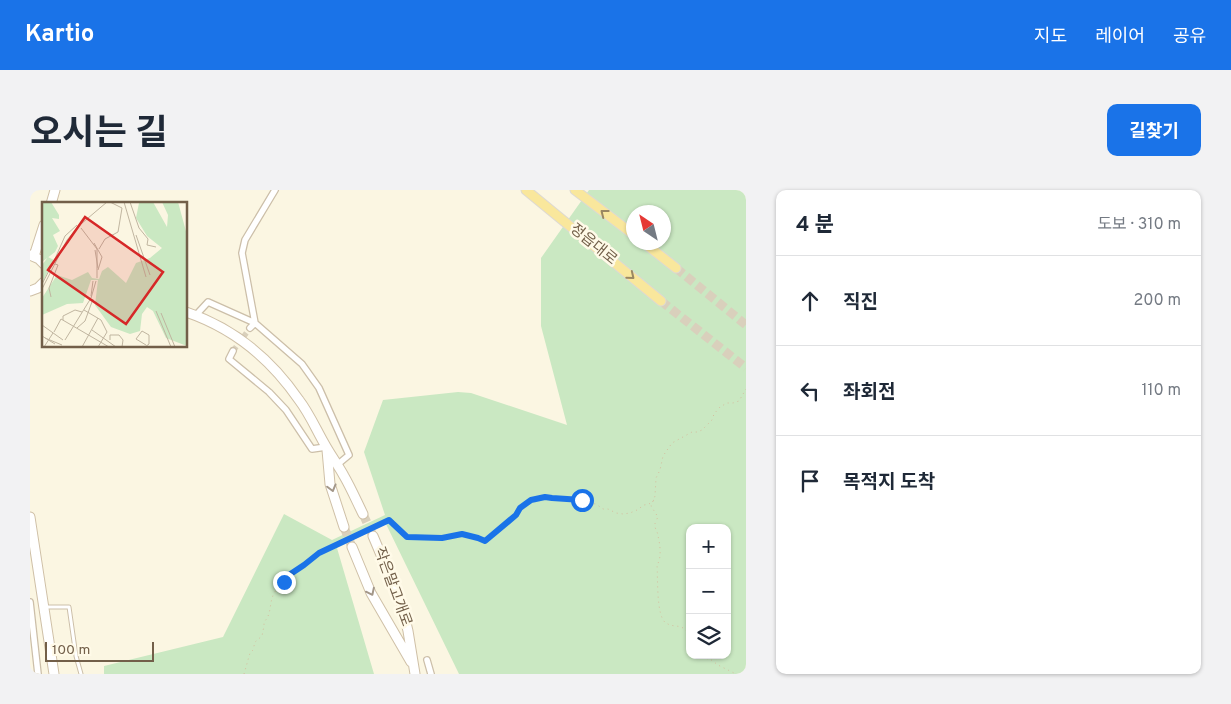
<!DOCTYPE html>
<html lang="ko">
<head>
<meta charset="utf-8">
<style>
	:root { --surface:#fff; --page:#f2f2f3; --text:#1f2937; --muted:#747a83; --line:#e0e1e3; --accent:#1a73e8 }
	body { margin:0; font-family:Overpass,"Noto Sans KR",sans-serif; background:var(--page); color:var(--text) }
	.controls { position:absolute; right:15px; bottom:15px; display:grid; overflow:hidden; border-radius:10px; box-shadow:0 1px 4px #0004 }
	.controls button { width:45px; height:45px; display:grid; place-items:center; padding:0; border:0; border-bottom:1px solid var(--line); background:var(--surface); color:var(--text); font:25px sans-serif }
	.compass { position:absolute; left:596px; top:15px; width:45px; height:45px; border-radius:50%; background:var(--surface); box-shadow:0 1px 4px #0004; rotate:325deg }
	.scale { position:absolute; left:15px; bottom:12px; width:109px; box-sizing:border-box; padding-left:5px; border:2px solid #725f49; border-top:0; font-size:14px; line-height:18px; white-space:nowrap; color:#725f49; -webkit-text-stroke:4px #fffae8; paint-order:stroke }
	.stop { position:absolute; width:15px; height:15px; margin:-11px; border:4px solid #1a73e8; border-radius:50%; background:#fff }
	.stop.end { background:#1a73e8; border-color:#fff; box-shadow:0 1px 5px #0008 }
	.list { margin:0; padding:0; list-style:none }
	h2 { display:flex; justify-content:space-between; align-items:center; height:65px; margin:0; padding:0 20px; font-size:21px }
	h2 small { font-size:16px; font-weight:400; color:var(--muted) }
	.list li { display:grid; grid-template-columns:32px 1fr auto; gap:15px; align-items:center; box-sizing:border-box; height:90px; padding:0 20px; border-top:1px solid var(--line) }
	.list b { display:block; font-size:19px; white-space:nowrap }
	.list em { font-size:16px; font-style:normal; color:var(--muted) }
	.icon { flex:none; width:28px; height:28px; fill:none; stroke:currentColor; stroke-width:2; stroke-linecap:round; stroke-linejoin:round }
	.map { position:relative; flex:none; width:716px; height:484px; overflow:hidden; border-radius:10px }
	header { display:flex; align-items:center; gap:30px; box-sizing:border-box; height:70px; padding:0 25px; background:var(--accent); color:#fff }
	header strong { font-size:24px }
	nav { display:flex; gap:28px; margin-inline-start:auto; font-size:18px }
	.intro { display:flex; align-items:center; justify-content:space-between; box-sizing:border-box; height:120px; padding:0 30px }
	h1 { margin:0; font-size:35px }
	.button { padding:12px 22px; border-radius:10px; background:var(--accent); color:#fff; font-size:18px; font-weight:700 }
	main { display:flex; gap:30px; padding:0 30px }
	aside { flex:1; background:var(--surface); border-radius:10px; box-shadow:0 1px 4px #0004 }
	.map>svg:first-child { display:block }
	.green { fill:#cae8c2; fill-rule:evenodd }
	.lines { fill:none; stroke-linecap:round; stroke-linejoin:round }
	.street-tunnel { stroke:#d9d0bc; stroke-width:5.5; stroke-dasharray:5.5 3; stroke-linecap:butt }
	.secondary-tunnel { stroke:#d9d0bc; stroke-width:9; stroke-dasharray:9 4.5; stroke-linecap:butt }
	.primary-tunnel { stroke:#d9d0bc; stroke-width:9; stroke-dasharray:9 4.5; stroke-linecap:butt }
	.lane-casing { stroke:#ccbfa9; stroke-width:5 }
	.street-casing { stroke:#ccbfa9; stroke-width:8 }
	.secondary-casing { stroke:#cfc0a7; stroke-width:11 }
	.primary-casing { stroke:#ddd9d3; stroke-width:11 }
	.path { stroke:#d5bd9e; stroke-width:1; stroke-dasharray:1 4; stroke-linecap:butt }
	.lane { stroke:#fff; stroke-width:3 }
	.street { stroke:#fff; stroke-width:5.5 }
	.secondary { stroke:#fff; stroke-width:9 }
	.primary { stroke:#f9e79c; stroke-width:9 }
	.oneway { stroke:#9a8862 }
	.oneway2 { stroke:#a39789 }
	.route { stroke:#1a73e8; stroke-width:6 }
	.labels { text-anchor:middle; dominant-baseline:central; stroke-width:5; stroke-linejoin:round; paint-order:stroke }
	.street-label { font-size:15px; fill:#725f49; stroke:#fffae8 }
	.inset-road { fill:none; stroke:#c0b5a0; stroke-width:1 }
	.view { fill:#d62828; fill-opacity:0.15; stroke:#d62828; stroke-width:2.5 }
	.inset-edge { fill:none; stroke:#725f49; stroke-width:2.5 }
</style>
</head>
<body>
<header>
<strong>Kartio</strong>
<nav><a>지도</a><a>레이어</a><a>공유</a></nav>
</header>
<div class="intro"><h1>오시는 길</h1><a class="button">길찾기</a></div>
<main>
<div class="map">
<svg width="716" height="484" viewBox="0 0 716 484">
	<rect width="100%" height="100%" fill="#fbf6e2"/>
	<!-- green -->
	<path class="green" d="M559,0H716V484H429L356,334L307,358L344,484H74V476L193,447L254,324L302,350L355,325L334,262L353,210L428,202L441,203L537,235L511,136V68ZM604,22H634V52H604ZM660,338H697V465H660Z"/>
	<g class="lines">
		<!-- street-tunnel -->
		<path class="street-tunnel" d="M203,161L220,138"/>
		<!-- secondary-tunnel -->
		<path class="secondary-tunnel" d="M333,324L343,346
			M314,337L322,357"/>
		<!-- primary-tunnel -->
		<path class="primary-tunnel" d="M646,78L716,135
			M631,111L716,178"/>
		<!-- lane casing -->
		<g class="lane-casing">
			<path id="lane" d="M14,417H39L46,466L51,484"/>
		</g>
		<!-- street casing -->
		<g class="street-casing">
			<path id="street" d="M166,125L178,112L225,133L272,174L289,198L319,265L307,275
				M220,138L225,133L212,63L215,50L245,0
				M203,161L199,169L239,202L256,220L282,259L296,257
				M0,412L8,484
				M397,470L401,484"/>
		</g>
		<!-- secondary casing -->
		<g class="secondary-casing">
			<path id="secondary" d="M21,14L25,0
				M0,65L9,69L14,74
				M4,66L14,35
				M0,101L8,98L14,92
				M156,122C203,138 241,169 269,210C279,223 286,239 294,253C300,264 308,275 314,286C321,298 327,312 333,324
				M297,260L300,294L314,337
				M0,327L24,484
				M343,346L371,412L378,441L385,484
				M322,357L341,403L381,472"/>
		</g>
		<!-- primary casing -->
		<g class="primary-casing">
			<path id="primary" d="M496,0L631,111
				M545,0L604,45
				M613,52L646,78"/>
		</g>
		<!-- path -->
		<path class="path" d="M342,338L359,330L377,347L412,348L432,344L448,348L455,351L486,325L490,318L495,313L507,308L515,307L544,311L552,310L559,313L566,314L573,319H578L586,323L593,324L600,323L607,320L614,315L619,314L624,310
			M660,445C651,432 646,439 636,433C626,427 628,387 627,375C632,368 630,354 628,346C628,342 624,338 625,334C625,332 627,329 628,327L621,316L625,306L626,288L630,280L633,266L642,253L662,242H667L672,240L682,230L684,224L690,217L697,213H703L709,211L716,199
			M673,465L677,469H680L688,475L706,484
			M214,484L220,463L223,460L225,452L232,446L234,436V432C245,421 235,406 253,394L255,389L259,385L274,375L289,363L336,341"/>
		<!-- lane -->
		<use href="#lane" class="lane"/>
		<!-- street -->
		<use href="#street" class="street"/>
		<!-- secondary -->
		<use href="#secondary" class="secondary"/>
		<!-- primary -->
		<use href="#primary" class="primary"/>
	</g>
	<!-- one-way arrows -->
	<defs><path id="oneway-chevron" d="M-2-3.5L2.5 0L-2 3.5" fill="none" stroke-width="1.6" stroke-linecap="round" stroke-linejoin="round" transform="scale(1.25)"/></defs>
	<g class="oneway">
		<use href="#oneway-chevron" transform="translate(574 23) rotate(-142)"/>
		<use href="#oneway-chevron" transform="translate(601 86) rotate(39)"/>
	</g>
	<g class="oneway2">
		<use href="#oneway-chevron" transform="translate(302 298) rotate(75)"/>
		<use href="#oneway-chevron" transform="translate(341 402) rotate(64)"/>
	</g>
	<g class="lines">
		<!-- route -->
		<path class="route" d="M254,392L255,389L259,385L274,375L289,363L359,330L377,347L412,348L432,344L448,348L455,351L486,325L490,318L501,310L515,307L522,308L552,310"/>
	</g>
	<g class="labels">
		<!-- street labels -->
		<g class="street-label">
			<text transform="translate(563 55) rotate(39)">정읍대로</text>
			<text transform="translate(362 397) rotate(70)">작은말고개로</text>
		</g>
	</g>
	<!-- overview -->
	<g transform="translate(12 12)">
		<rect width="145" height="145" fill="#fbf6e2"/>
		<path d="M0,0H9L17,13V17L10,16L18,29L11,33L16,44L13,50L0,60ZM111,0L125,25L126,13L120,0H136L145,33V144L124,136L111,109L105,105L100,112L98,129L88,132L69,125L53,103L56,78H49L41,101L25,102L0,113V96L15,73L30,78L46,70L50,76L57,77L60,69L66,65L84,81L94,61L108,56L120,46L105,34L94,16L97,1ZM6,55L12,58L1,79L0,63Z" fill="#cae8c2"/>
		<path class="inset-road" d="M82,0L104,75M88,0L97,26L106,37L105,43L114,45M39,22L65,0M39,26L55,47V76M94,33L108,73M52,41L60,55L56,68M57,47L63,37L76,30L80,6L68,0M53,48L56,66M12,59L23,34L35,23M0,82L10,63M0,87L25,38L35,26M49,94L51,79M9,95L7,86L16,63L13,62M42,108L59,118L65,130L56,145M114,109L129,145M119,111L133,145M21,118V114L33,108L40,110M0,123L21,138M35,126L43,119L51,97M50,128L74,145M12,130L19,117L67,145M0,134L13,142M3,136L20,143M23,138L49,96L54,79M68,138V133H77L81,138L80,145M2,145L11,131M40,145L56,116M103,145L107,142V133L100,129L94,137L104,143"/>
		<path class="view" d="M43,15L121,70L84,122L6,68Z"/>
		<rect width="145" height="145" class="inset-edge"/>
	</g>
</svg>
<div class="controls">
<button>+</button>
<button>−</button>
<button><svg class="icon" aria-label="layers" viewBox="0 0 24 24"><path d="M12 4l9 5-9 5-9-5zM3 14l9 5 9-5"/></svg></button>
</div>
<svg class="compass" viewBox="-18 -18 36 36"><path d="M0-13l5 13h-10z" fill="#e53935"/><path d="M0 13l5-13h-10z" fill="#747a83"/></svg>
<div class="scale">100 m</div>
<div class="stop" style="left:552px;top:310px"></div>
<div class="stop end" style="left:254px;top:392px"></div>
</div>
<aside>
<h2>4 분<small>도보 · 310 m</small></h2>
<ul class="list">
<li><svg class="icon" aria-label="ahead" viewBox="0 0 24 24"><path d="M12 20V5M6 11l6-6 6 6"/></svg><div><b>직진</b></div><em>200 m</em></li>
<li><svg class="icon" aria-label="left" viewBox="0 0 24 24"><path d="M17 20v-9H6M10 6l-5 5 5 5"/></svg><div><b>좌회전</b></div><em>110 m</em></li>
<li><svg class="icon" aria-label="arrive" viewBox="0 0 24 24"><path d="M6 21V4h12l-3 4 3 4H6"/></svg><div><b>목적지 도착</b></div></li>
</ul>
</aside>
</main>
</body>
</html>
